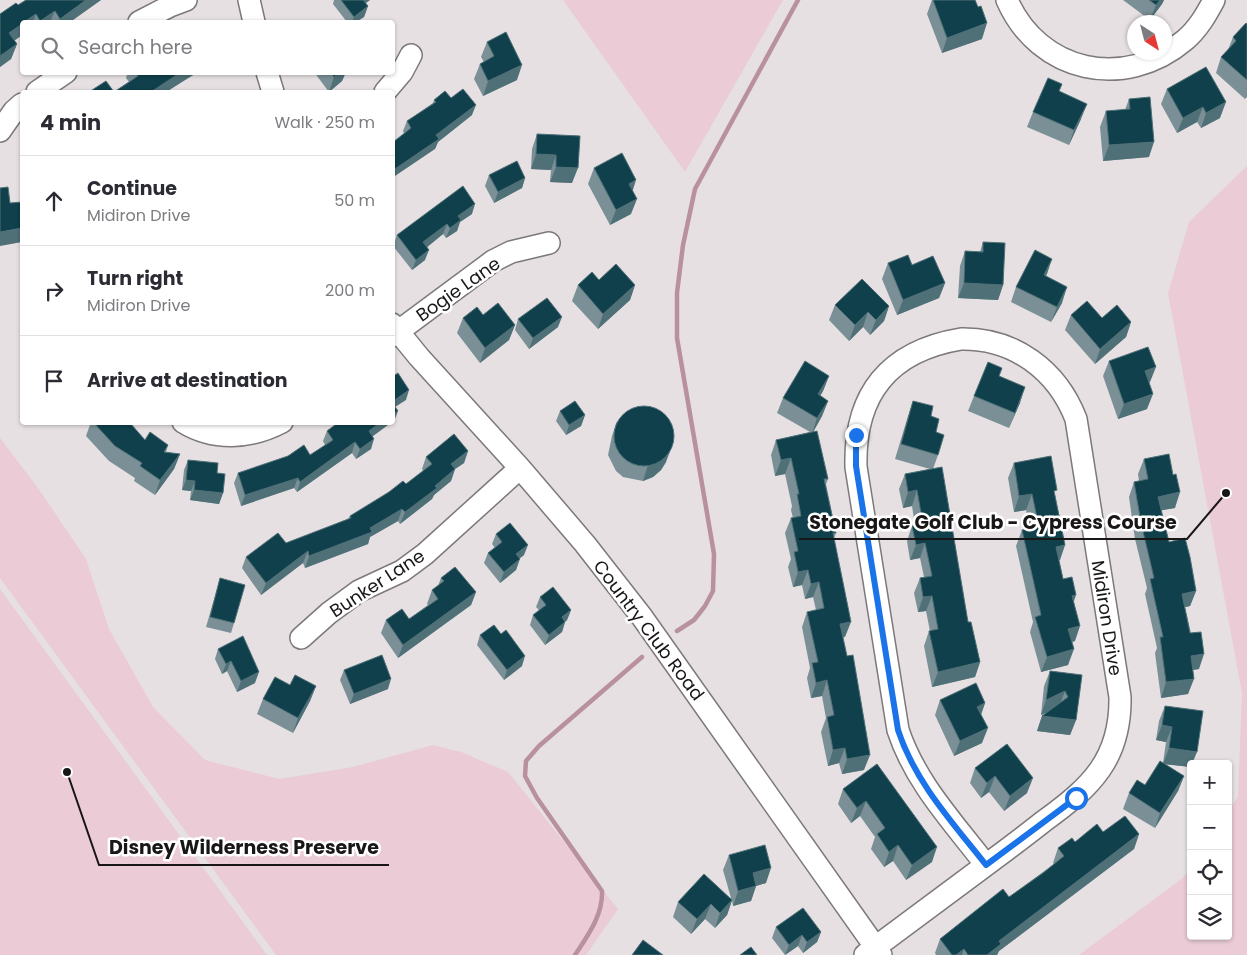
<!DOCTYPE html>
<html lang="en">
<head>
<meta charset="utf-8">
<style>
	:root { --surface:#fff; --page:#f7f7f7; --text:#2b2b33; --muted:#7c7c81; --line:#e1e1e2 }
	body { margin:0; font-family:Poppins,sans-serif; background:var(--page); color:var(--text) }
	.controls { position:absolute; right:15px; bottom:15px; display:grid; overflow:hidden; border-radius:5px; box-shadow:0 1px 4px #0004 }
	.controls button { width:45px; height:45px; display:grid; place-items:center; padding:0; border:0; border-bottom:1px solid var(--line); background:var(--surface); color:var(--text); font:25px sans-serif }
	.compass { position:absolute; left:1127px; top:15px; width:45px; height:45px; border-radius:50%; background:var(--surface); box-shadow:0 1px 4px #0004; rotate:144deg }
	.stop { position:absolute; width:15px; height:15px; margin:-11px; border:4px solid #1a73e8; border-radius:50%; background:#fff }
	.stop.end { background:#1a73e8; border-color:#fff; box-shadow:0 1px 5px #0008 }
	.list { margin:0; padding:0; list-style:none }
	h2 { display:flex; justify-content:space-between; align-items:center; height:65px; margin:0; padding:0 20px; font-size:21px }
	h2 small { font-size:16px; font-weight:400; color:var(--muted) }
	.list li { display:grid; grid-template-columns:32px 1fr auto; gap:15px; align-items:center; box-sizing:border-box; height:90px; padding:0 20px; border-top:1px solid var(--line) }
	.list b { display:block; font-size:19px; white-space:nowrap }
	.list p { margin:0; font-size:16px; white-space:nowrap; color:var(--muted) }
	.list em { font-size:16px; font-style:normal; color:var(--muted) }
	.icon { flex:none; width:28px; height:28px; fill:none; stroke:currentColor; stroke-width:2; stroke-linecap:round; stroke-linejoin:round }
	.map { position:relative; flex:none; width:1247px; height:955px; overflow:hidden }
	.search { position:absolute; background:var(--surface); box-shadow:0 1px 4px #0004; left:20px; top:20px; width:375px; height:55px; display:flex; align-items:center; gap:12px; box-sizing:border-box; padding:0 18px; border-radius:5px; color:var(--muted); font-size:19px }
	.panel { position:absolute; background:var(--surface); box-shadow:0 1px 4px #0004; left:20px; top:90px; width:375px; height:335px; border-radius:5px }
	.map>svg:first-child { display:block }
	.green { fill:#eacbd6 }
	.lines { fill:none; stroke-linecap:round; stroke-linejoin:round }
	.stream { stroke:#b9909f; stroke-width:4.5 }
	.minor-casing { stroke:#7d787a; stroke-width:24 }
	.minor { stroke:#fff; stroke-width:21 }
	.wall { fill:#7a9096 }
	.shaded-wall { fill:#507078 }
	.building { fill:#0f404b; stroke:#507078 }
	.route { stroke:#1a73e8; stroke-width:6 }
	.labels { text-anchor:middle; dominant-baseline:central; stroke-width:5; stroke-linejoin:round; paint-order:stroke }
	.street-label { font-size:18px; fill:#181616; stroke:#fff }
	.leader { fill:none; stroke:#181616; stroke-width:2 }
	.callout-dot { fill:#181616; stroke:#fff; stroke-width:2 }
	.callout-label { font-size:19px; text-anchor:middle; font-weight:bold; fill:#181616; stroke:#fff; stroke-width:5; stroke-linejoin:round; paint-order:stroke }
</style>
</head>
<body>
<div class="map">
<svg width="1247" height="955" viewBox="0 0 1247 955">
	<rect width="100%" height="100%" fill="#e6e0e2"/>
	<!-- green -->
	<path class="green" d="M563,0H783L685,172Z
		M1247,166V955H1079L1184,877L1191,867V936H1228V811L1238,797L1242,693L1168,293L1189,222Z
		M0,438L38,488L86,559L109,629L153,707L205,760L279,779L353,767L433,745L461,752L508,772L618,909L586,955H276L0,578Z
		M0,589L267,955H0Z"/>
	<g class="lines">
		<!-- stream -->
		<path class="stream" d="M677,631L694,620L705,606L713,591L714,554L677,338V293L683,245L695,189L798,0
			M575,955C588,935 603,915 602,891L537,798L525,776L526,761L539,746L642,657"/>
		<!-- minor casing -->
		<g class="minor-casing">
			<path id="minor" d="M249,0L254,22
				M1007,0C1039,73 1125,91 1185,40C1198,29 1206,15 1214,0
				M139,22L170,6L186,0
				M267,72L273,92
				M37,92L66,72
				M385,92L402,72L411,55
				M0,131L14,111L22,104
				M392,324L419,357L520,468L585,544L642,617L881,955
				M392,336L493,261L511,252L549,243
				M961,339C1014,338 1057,370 1076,419L1120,697C1121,759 1091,787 1044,821C1025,836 1005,851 986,865C953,822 915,782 898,730L856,467C854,394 889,351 961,339Z
				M183,422C214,441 250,439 282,422
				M301,638L329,613L359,591L402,571L425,554L520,468
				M865,955L986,865"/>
		</g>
		<!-- minor -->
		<use href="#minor" class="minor"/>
	</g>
	<!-- wall -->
	<path class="wall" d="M101,0L70,22H22V35L14,41L17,44L11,59L0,67V14L18,5Z
		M334,0H370L365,3L368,6L364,17L356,22H347L333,4Z
		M932,0H975L978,7L982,39L942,53L927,14Z
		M1123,0H1164L1162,4L1150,20Z
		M1247,24V97L1245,99L1216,73L1221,57L1228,50L1233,37Z
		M487,42L517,80L483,96L474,79L480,64L484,62L481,57Z
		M1206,67L1220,118L1201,128L1197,122L1177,133L1161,104L1167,89Z
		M128,72H198L185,80L166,92H89H114L129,82L126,78Z
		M314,72H346L342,81L329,92Z
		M1062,84L1059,92L1081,119L1069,145L1027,127L1033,112Z
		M451,98L472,115L438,142L435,149L404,133L403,131L407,121L433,103L434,100Z
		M1129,99L1149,157L1103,161L1100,127L1106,111L1125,110Z
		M537,134L580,136L572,183L550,182L551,170L531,169L532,149Z
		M594,168L631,214L610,225L588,184Z
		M489,175L525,178L522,188L494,203L485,186Z
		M472,214L460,222L457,231L446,238L443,234L427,247L425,260L412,270L393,246L397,235Z
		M983,242L1003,285L998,300L958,298L960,266L965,251L980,252Z
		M888,263L912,265L945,283L939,298L897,315L882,279Z
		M1046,276L1062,303L1051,322L1011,302L1016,287Z
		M599,280L635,285L630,300L598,329L572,301L578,285Z
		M835,305L889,306L884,321L870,335L863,327L849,341L829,320Z
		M483,315L515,325L509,340L480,363L457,333L463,318Z
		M1071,315L1102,318L1131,322L1126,337L1095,364L1065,330Z
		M518,319L558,327L529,349L515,330Z
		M1109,361L1150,382L1149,383L1147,409L1118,419L1103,376Z
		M1002,368L999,376L1020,403L1009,428L968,411L974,396Z
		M829,376L823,391L820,396L828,401L822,416L813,432L828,479L826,484L836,533L834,538L845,637H843L864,770L842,774L839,763L828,766L821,732L826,718L822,696L811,698L807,678L810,668L802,627L807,612L816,610L813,597L805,599L802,585L793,587L788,567L791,559L785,533L791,518H793L791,510L792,506L785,474L775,476L771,455L776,440L810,432L777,413L783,398Z
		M913,401L931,416L936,432L938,455L933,469L968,622L980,662L975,677L932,687L924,646L929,631H930L926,611L918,612L914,593L920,578L924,577L920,558L910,560L907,541L912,526L915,525L912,506L903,508L899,489L905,474L930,469L895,459L908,416Z
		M560,411L585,415L581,426L566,435L556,421Z
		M617,421L666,462L661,470L653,477L643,481L623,477L616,471L608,455L612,436Z
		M91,422H130L145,440L168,445L166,452L180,454L174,469L155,495L134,481L135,478L109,461L86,436Z
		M339,422H392L373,436L371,449L356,459L352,453L297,492L294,488L241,506L234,483L238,473L310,455L325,445L323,441L327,431Z
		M468,451L464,463L455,469L451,481L434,495L432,499L400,524L398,521L370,537L368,544L305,568L303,563L261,595L242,568L246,557L286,543L348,519L350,516L406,484L423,471L422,469L426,457Z
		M1144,459L1175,508L1161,510L1169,542L1196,591L1190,606L1185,607L1199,669L1193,670L1188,694L1161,698L1155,653L1157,648L1145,594L1147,588L1135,539L1129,497L1134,482L1139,481L1138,474Z
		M188,460L217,473L223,493L219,504L190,500L191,491L182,490L184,470Z
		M1014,463L1055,495L1065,545L1059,560L1063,579L1074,602L1075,641L1072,642L1068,665L1041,672L1030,632L1033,622L1016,546L1022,530L1030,529L1026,510L1014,512L1008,478Z
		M496,534L524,555L519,559L516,570L500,583L484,563L488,553L495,548L492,544Z
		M220,578L234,623L231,633L206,627L217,589Z
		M441,578L476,592L471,605L398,658L381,633L386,620L409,619L428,605L427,604L432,590L438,586Z
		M540,597L571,610L567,620L565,622L562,632L545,645L530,625L533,615L539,610L536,607Z
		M480,635L522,666L504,680L477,645Z
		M218,649L255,683L237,692L227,671L222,674L215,659Z
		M344,670L388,689L350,704L340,680Z
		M1050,671L1082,675L1076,720L1070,735L1037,731L1042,716L1048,712L1041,715L1044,686Z
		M290,685L316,686L310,701L293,733L257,714L263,699Z
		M940,700L985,703L981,714L982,743L954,756L935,715Z
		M1165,706L1191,764V767L1165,764L1184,776L1178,791L1155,828L1123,809L1129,793L1145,785L1163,763L1166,742L1156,740L1159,721Z
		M1007,744L1027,793L1004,811L989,792L981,798L970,783L975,768Z
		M877,764L932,862L906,880L893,861L884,867L871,849L875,837L860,816L851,823L838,804L843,789Z
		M1103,832L1139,834L1134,849L999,951L997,955H936L935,953L940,939L1009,897L1054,864L1053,863L1058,848L1075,842Z
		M729,855L766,883L756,886L751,901L733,906L732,901L727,915L715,928L705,919L691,934L673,917L678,902L731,898L723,870Z
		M776,927L821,932L817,942L803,953L798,946L785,955L772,938Z"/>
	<!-- shaded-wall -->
	<path class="shaded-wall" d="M86,0H101L70,22H58L60,19Z
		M361,0H370L358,9Z
		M1160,0H1164L1162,4L1150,20L1156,5Z
		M368,6L364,17L356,22H352L354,17Z
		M55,11L50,22H39L40,21Z
		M36,14L33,22H24Z
		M987,23L982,39L942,53L947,38Z
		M22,24V35L4,48L9,33Z
		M17,44L11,59L0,67V56Z
		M522,65L517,80L483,96L488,81Z
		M181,72H198L185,80L166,92H151Z
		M339,72H346L342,81L329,92L334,77Z
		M1226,102L1220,118L1201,128L1206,113Z
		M1087,104L1081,119L1069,145L1074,130Z
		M476,105L472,115L438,142L435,149L392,178V171L436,135Z
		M1203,107L1197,122L1177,133L1183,118Z
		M1154,142L1149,157L1103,161L1109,145Z
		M536,154L556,155L551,170L531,169Z
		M556,167L578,168L572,183L550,182Z
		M525,178L522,188L494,203L498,192Z
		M636,180L631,196L629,184Z
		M637,199L631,214L610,225L616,210Z
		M475,204L472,214L460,222L457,231L446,238L450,228L458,216Z
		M447,224L443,234L420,253L423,242Z
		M22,228V242L0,246V232Z
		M429,250L425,260L412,270L416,260Z
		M1052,259L1047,274L1039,291L1044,275Z
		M945,283L939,298L897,315L903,300Z
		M964,283L1003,285L998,300L958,298Z
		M635,285L630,300L598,329L603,314Z
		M1067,287L1062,303L1051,322L1057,307Z
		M889,306L884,321L870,335L876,320Z
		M868,312L863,327L849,341L855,325Z
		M562,317L558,327L529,349L533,338Z
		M1131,322L1126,337L1095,364L1100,349Z
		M515,325L509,340L480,363L485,348Z
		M1156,367L1150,382L1139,386L1145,371Z
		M829,376L823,391L812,410L818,394Z
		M1025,387L1020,403L1009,428L1015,413Z
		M409,390L406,400L392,409V402Z
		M1153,394L1147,409L1118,419L1124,404Z
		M828,401L822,416L812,434L817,418Z
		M398,411L394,421L392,422V414Z
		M585,415L581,426L566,435L569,425Z
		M381,422H392L366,441L369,431Z
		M374,439L371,449L356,459L360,449Z
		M355,442L352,453L297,492L300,482Z
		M672,446L666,462L661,470L653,477L643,481L648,465Z
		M468,451L464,463L455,469L451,481L434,495L432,499L400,524L405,512L435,486L451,464Z
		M180,454L174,469L155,495L160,480Z
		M791,458L785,474L775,476L781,460Z
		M298,478L294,488L241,506L245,495Z
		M186,480L195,481L191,491L182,490Z
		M194,490L223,493L219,504L190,500Z
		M917,490L912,506L903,508L908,492Z
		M1180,492L1175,508L1152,512L1158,497Z
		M1032,494L1026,510L1014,512L1019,496Z
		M402,509L398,521L370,537L368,544L305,568L309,556L370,528Z
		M925,543L920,558L910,560L916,545Z
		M528,545L524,555L512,564L516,554Z
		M1065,545L1060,560L1051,562L1056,547Z
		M308,551L303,563L261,595L266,583Z
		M520,559L516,570L500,583L504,572Z
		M808,570L802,585L793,587L798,572Z
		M819,582L813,597L805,599L811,584Z
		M1196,591L1190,606L1176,609L1182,594Z
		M476,592L471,605L398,658L403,645Z
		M1076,595L1071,610L1072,596Z
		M932,596L926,611L918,612L923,597Z
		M571,610L567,620L558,628L562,617Z
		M565,622L562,632L545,645L549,635Z
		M851,622L845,637L835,639L840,624Z
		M1080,626L1075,641L1063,645L1068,629Z
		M1074,649L1068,665L1041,672L1047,657Z
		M1204,654L1199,669L1185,671L1191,656Z
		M525,656L522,666L504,680L507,670Z
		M231,661L227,671L222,674L226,664Z
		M980,662L975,677L932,687L938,672Z
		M259,672L255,683L237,692L241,681Z
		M391,679L388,689L350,704L354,694Z
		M1194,679L1188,694L1161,698L1166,682Z
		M827,680L822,696L811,698L816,683Z
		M316,686L310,701L293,733L298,718Z
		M1065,691L1059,707L1041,715L1046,700Z
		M985,703L980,718L977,707Z
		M1042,716L1076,720L1070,735L1037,731Z
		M1162,725L1172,727L1166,742L1156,740Z
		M988,728L982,743L954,756L960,741Z
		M845,748L839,763L828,766L833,750Z
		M1169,748L1197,752L1192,764H1191V767L1163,764Z
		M870,755L864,770L842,774L847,759Z
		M995,776L989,792L981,798L987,783Z
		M1184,776L1178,791L1155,828L1160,813Z
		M1033,778L1027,793L1004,811L1010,796Z
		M866,801L860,816L851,823L857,808Z
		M1139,834L1134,849L999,951L997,955H987L999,941Z
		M898,845L893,861L884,867L889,852Z
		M937,847L932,862L906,880L912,865Z
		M771,868L766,883L756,886L751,901L733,906L738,891L753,873Z
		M732,900L727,915L715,928L720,913Z
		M711,904L705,919L691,934L697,919Z
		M821,932L817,942L803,953L807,942Z
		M802,935L798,946L785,955L789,945Z
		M964,949L962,955H956Z"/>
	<!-- building -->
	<path class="building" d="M26,0H86L60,19L55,11L40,21L36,14L24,22H22V24L9,33L17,44L0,56V14L16,3L18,5Z
		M341,0H363L368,6L354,17Z
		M933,0H975L978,7L981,6L987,23L947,38Z
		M1149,0H1160L1156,5Z
		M1246,23L1247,24V80L1221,57L1236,41L1233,37Z
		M506,32L522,65L488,81L480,64L494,56L487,42Z
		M1206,67L1226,102L1206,113L1203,107L1183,118L1167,89Z
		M136,72H181L151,92H89L106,81L114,92L138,76Z
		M331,72H339L334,77Z
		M1048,78L1062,84L1059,91L1087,104L1074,130L1033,112Z
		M463,89L476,105L436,135L439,139L392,171V143L411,128L407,121L436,102L434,100L445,91L451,98Z
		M1150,97L1154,142L1109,145L1106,111L1130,109L1129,99Z
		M537,134L580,136L578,168L556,167V155L536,154Z
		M622,153L636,180L629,184L637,199L616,210L594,168Z
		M517,161L525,178L498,192L489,175Z
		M463,186L475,204L458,216L461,220L450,228L447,224L423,242L429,250L416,260L397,235Z
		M8,187L10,203L22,202V228L0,232V188Z
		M983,242L1005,243L1003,285L964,283L965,251L983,252Z
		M1035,250L1052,259L1044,275L1067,287L1057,307L1016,287Z
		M908,255L912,265L933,256L945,283L903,300L888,263Z
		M616,264L635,285L603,314L578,285L592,272L599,280Z
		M862,279L889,306L876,320L868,312L855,325L835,305Z
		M547,298L562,317L533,338L518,319Z
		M1087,301L1102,318L1117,305L1131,322L1100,349L1071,315Z
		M498,303L515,325L485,348L463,318L477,307L483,315Z
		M1148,347L1156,367L1145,371L1153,394L1124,404L1109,361Z
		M805,361L829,376L818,394L828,401L817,418L783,398Z
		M988,362L1002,368L999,376L1025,387L1015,413L974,396Z
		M398,373L409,390L392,402V377Z
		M575,401L585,415L569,425L560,411Z
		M913,401L933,406L931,416L939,419L936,432L944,435L938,455L901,444Z
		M392,403L398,411L392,414Z
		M614 436a30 30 0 1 1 60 0a30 30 0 1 1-60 0Z
		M93,422H129L145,440L150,432L168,445L164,452L180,454L160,480L140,466L142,463L115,446Z
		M339,422H381L369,431L374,439L360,449L355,442L300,482L298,478L245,495L238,473L288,456L304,445L310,455L333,440L327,431Z
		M817,431L828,479H824L836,533H833L851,622L840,624L847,656L853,655L870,755L847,759L845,748L833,750L827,717L834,715L827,680L816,683L812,663L818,662L807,612L824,608L819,582L811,584L808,570L798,572L794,552L798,551L791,518L801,516L797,494H799L791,458L781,460L776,440Z
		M454,434L468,451L451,464L455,469L435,486L437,488L405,512L402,509L370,528L372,532L309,556L308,551L266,583L246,557L278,533L286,543L351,518L350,516L389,492L403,481L406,484L432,464L426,457Z
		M1169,454L1173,475L1176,474L1180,492L1158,497L1169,542L1185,538L1190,557L1196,591L1182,594L1190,633L1201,632L1204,654L1191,656L1194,679L1166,682L1160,637H1163L1150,579L1154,578L1141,523L1134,482L1148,479L1144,459Z
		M1051,456L1057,490L1054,491L1065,545L1056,547L1063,579L1072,577L1076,595L1072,596L1080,626L1068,629L1074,649L1047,657L1035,617L1041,615L1022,530L1039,527L1032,494L1019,496L1014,463Z
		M188,460L218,463L217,473L225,474L223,493L194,490L195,481L186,480Z
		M942,467L968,622H971L980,662L938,672L929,631L938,629L932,596L923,597L920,578L932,576L925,543L916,545L912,526L923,524L917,490L908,492L905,474Z
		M510,523L528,545L516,554L520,559L504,572L488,553L502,542L496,534Z
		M455,567L476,592L403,645L386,620L402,609L409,619L438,599L432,590L444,581L441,578Z
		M220,578L245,585L234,623L210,617Z
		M553,587L571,610L562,617L565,622L549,635L533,615L546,605L540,597Z
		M494,625L501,634L506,630L525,656L507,670L480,635Z
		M243,636L259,672L241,681L231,661L226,664L218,649Z
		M382,655L391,679L354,694L344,670Z
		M1050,671L1082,675L1076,720L1042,716L1068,697L1065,691L1046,700Z
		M295,675L316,686L298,718L263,699L275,677L290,685Z
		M976,683L985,703L977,707L988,728L960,741L940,700Z
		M1165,706L1203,711L1197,752L1169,748L1172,727L1162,725Z
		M1007,744L1033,778L1010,796L995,776L987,783L975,768Z
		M1160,761L1184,776L1160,813L1129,793L1137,780L1145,785Z
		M877,764L937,847L912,865L898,845L889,852L877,834L885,828L866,801L857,808L843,789Z
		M1125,816L1139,834L999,941L1001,944L987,955H968L964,949L956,955H952L940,939L1003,889L1009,897L1043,873L1064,856L1058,848L1072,838L1075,842L1097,824L1103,832Z
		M765,845L771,868L753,873L756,886L738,891L729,855Z
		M704,874L732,900L720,913L711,904L697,919L678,902Z
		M803,908L821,932L807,942L802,935L789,945L776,927Z
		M643,940L663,955H632Z
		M751,947L757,955H740Z"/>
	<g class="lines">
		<!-- route -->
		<path class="route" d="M856,435V466L898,730C915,782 952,822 986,865L1076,798"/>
	</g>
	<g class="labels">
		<!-- street labels -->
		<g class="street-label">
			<text transform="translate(458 289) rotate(-35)">Bogie Lane</text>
			<text transform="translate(377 583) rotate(-33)">Bunker Lane</text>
			<text transform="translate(1107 618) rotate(81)">Midiron Drive</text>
			<text transform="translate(649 630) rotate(53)">Country Club Road</text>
		</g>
	</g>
	<!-- callouts -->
	<path class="leader" d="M1226 493L1187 539H799M67 772L99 865H389"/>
	<g class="callout-dot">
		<circle cx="1226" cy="493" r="5"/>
		<circle cx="67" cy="772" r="5"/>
	</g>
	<g class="callout-label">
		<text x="993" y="529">Stonegate Golf Club - Cypress Course</text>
		<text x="244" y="854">Disney Wilderness Preserve</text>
	</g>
</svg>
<div class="controls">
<button>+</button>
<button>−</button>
<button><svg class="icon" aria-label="locate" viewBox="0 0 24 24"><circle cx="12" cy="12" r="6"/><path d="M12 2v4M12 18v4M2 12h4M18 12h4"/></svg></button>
<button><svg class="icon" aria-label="layers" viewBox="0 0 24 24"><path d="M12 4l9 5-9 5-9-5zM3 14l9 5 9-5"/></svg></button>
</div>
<svg class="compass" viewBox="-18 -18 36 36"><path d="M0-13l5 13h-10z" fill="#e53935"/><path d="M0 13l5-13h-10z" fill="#7c7c81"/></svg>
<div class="stop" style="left:1076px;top:798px"></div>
<div class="stop end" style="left:856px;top:435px"></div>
<div class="search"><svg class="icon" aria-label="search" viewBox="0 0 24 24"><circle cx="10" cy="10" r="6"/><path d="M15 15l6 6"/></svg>Search here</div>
<section class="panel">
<h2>4 min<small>Walk · 250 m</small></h2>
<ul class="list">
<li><svg class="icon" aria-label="ahead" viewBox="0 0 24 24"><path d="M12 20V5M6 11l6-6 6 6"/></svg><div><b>Continue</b><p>Midiron Drive</p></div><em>50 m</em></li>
<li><svg class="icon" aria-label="right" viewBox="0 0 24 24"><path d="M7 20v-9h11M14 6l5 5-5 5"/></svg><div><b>Turn right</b><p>Midiron Drive</p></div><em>200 m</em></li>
<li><svg class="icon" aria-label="arrive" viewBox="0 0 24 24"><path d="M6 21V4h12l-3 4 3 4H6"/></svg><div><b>Arrive at destination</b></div></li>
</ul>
</section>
</div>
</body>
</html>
